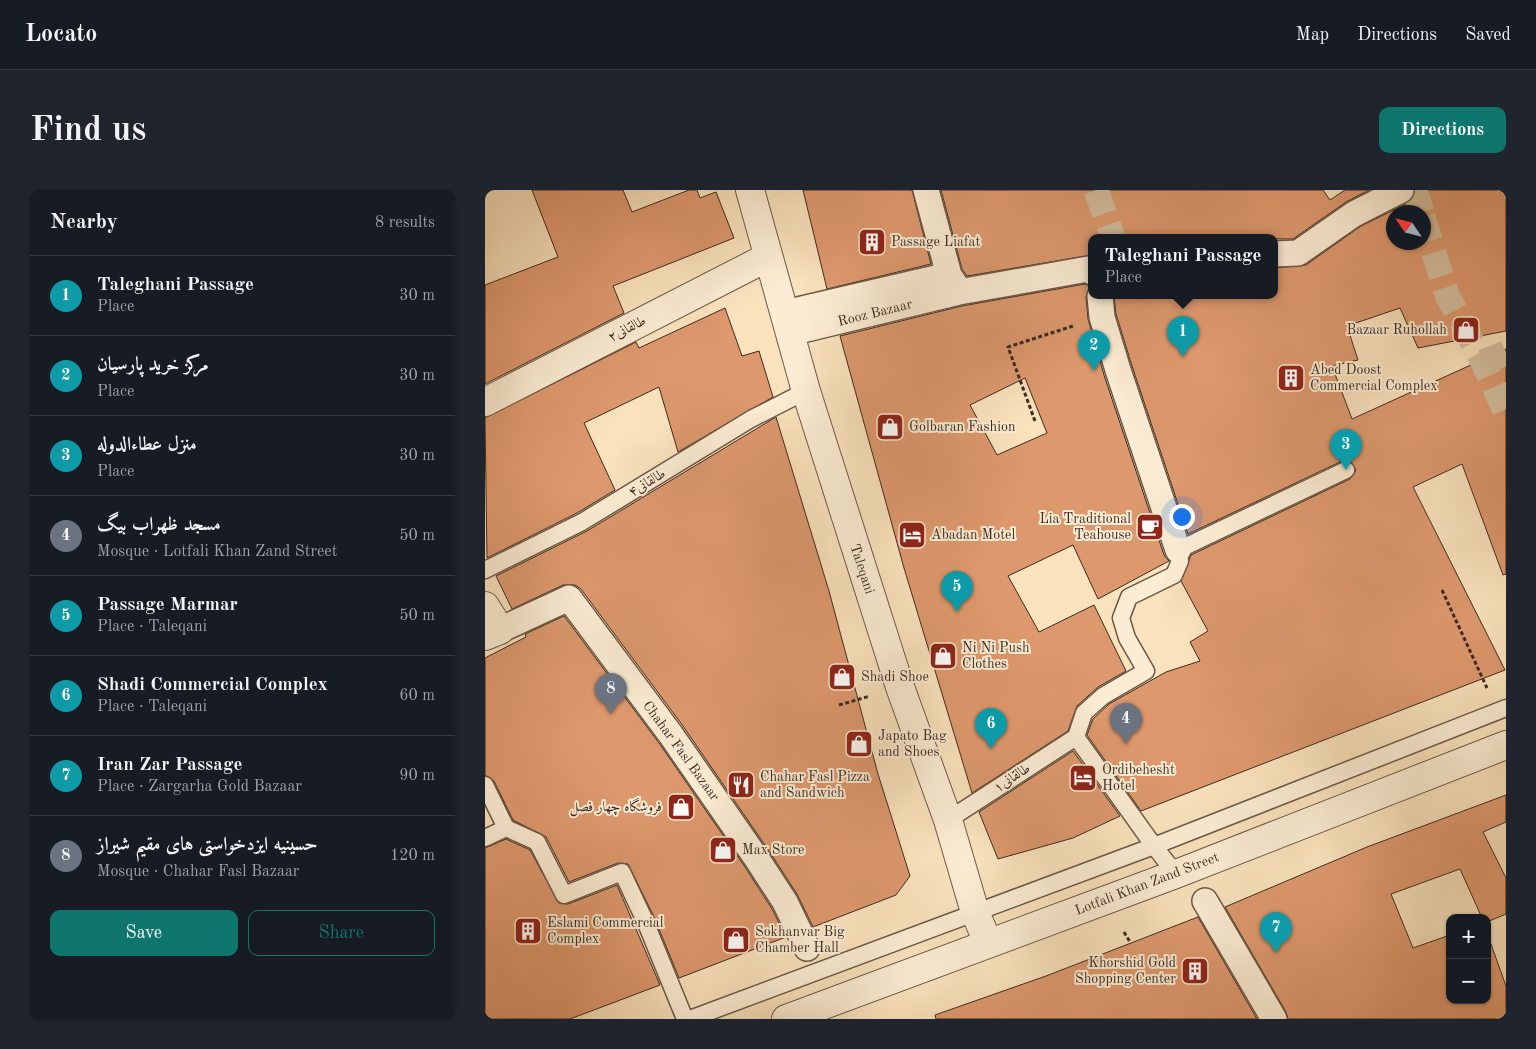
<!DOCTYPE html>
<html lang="en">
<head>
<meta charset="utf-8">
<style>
	:root { --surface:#171b24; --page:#20242c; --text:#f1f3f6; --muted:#9ea1a6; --line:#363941; --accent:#0f766e }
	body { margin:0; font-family:"Old Standard TT",Amiri,serif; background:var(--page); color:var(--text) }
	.controls { position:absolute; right:15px; bottom:15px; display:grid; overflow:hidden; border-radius:10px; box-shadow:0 1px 4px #0004 }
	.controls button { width:45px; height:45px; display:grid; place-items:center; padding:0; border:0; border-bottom:1px solid var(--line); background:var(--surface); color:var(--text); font:25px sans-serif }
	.compass { position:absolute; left:901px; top:15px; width:45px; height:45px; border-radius:50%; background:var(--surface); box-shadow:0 1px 4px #0004; rotate:305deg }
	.you { position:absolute; left:696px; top:326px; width:18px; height:18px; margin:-12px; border:4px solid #fff; border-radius:50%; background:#1a73e8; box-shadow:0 0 0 8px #1a73e833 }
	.badge { display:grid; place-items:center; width:32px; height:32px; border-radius:50%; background:var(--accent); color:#fff; font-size:16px; font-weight:700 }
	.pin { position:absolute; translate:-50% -41px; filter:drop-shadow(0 1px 2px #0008) }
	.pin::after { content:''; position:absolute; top:26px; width:18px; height:15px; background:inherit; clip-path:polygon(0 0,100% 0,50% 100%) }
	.popup { position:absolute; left:603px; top:44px; width:190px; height:65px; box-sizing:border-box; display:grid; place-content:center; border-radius:10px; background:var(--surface); filter:drop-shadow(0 1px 4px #0005); font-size:16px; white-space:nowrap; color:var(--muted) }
	.popup b { font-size:19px; color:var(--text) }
	.popup::after { content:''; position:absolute; left:50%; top:100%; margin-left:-10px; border:10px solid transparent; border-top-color:var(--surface) }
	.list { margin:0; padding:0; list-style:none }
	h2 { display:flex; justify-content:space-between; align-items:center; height:65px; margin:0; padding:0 20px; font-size:21px }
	h2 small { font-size:16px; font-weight:400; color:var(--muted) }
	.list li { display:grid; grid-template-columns:32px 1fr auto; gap:15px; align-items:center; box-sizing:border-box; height:80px; padding:0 20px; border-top:1px solid var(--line) }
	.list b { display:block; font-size:19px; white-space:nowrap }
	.list p { margin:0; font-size:16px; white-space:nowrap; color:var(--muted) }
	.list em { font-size:16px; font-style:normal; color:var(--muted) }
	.actions { display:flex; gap:10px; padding:15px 20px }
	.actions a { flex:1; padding:11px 0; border:1px solid var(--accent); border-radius:10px; text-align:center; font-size:18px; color:var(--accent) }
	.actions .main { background:var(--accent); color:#fff }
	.map { position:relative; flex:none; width:1021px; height:829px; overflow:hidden; border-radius:10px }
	header { display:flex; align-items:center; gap:30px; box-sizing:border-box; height:70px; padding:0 25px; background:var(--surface); border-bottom:1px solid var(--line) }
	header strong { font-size:24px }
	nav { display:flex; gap:28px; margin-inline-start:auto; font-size:18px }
	.intro { display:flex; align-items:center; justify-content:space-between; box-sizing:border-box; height:120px; padding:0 30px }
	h1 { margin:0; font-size:35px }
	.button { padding:12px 22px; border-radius:10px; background:var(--accent); color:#fff; font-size:18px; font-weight:700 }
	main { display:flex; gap:30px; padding:0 30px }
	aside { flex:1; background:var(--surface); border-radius:10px; box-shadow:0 1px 4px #0004 }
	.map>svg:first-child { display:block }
	.building { fill:#dd986d; stroke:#3c2a22; fill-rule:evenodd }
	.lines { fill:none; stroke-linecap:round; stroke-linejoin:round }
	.pedestrian-tunnel { stroke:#d3bd9d; stroke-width:25; stroke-dasharray:25 12; stroke-linecap:butt }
	.service-casing { stroke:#6b5848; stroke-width:19 }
	.pedestrian-casing { stroke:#6b5848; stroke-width:28 }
	.minor-casing { stroke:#6b5848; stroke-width:30 }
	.tertiary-casing { stroke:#6b5848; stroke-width:30 }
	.path { stroke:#3c2a22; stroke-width:3; stroke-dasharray:4 2.5; stroke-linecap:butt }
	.service { stroke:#fbecd3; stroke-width:16 }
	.pedestrian { stroke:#fbecd3; stroke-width:25 }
	.minor { stroke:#fbecd3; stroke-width:28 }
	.tertiary { stroke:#fbecd3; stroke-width:28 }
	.labels { text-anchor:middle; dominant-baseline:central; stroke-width:4; stroke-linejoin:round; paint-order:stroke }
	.poi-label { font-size:14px; fill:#3c2a22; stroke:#fbecd3; text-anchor:start }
	.street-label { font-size:14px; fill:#3c2a22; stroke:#fbecd3 }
</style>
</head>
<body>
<header>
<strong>Locato</strong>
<nav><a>Map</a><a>Directions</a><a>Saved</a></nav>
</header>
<div class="intro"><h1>Find us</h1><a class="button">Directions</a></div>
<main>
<aside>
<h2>Nearby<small>8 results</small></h2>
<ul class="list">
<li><span class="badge" style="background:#0f9aa8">1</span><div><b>Taleghani Passage</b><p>Place</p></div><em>30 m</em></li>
<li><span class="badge" style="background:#0f9aa8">2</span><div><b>مرکز خرید پارسیان</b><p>Place</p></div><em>30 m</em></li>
<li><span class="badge" style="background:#0f9aa8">3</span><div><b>منزل عطاءالدوله</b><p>Place</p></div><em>30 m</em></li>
<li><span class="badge" style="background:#6b7280">4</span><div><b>مسجد ظهراب بیگ</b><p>Mosque · Lotfali Khan Zand Street</p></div><em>50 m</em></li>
<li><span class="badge" style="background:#0f9aa8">5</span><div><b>Passage Marmar</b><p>Place · Taleqani</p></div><em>50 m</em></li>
<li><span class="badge" style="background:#0f9aa8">6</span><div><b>Shadi Commercial Complex</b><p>Place · Taleqani</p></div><em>60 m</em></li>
<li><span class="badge" style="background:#0f9aa8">7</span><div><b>Iran Zar Passage</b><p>Place · Zargarha Gold Bazaar</p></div><em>90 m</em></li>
<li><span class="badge" style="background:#6b7280">8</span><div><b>حسینیه ایزدخواستی های مقیم شیراز</b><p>Mosque · Chahar Fasl Bazaar</p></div><em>120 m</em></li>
</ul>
<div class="actions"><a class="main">Save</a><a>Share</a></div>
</aside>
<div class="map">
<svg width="1021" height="829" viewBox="0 0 1021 829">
	<rect width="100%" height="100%" fill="#f9e2bc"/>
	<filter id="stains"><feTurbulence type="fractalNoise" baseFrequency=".004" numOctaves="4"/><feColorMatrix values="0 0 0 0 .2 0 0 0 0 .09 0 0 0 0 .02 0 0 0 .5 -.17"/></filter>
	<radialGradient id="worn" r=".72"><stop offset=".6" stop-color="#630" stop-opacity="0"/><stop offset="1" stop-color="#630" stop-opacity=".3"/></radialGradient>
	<!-- building -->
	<path class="building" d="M47,0H138L147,22L204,0H212L215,8L231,2L249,48L128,96L139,123L0,194V95L73,67Z
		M318,0H427L446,74L342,99Z
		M456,0H838L845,10L860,0H884L861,12L808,49L607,48V65L482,86L477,79Z
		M930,0H1021V141L933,158L915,118L862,136L873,170L847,176L867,229L1021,159V384L1018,385L977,274L928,297L1020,480L656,621L602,545L608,529L624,514L681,482L715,471L705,452L723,441L696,391L706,365L865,289L871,280L866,272L857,271L703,344L647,176L631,124L629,106H789V78L821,75L876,36L923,13L928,7ZM908,22H938V52H908Z
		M600,94L605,96L601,107L603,129L619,185L679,365L684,371L613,409L588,355L523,386L554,442L609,415L641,481L613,497L592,516L583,541L487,603L419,378L355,146L477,116ZM540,188L562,243L512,265L485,215Z
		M240,118L257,166L274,161L288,207L193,262L174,197L99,233L130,300L92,323L2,368L0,228L151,152L154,158Z
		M291,227L344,401L393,584L425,686L411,705L328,737L312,704L284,661L198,536L96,399L90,395H78L27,419L11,386L102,341Z
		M79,426L174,553L260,677L287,719L301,747L194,788L169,727L143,674L133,673L84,692L61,647L28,630L9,591L0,585V468L41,447L40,444Z
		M588,561L635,626L588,648L513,669L494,622Z
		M1021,605V632L998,642L1021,688V724L1002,732V728H997L975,679L906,704L928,758L965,745V810H1002V743L1021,796V829H803L801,822L740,717L882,657Z
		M21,649L45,660L74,713L83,714L132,695L175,795L85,829H0V658Z
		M713,727L772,829H451L450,825L561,786Z"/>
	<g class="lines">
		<!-- pedestrian-tunnel -->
		<path class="pedestrian-tunnel" d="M611,0L628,48
			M930,0L937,22
			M938,27L962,105L998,172L1021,223
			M998,172L1021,163"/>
		<!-- service casing -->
		<g class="service-casing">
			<path id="service" d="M0,380L97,332L266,229L321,201
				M591,547L599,523L618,506L661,481L642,448L636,428L644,407L689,385L695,371L693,360L861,280
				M591,547L669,656L691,684
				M0,595L21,638L52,652L79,705L137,682L160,731L200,829
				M463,630L591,547
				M0,648L21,638
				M205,829L669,656L1021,518"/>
		</g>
		<!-- pedestrian casing -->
		<g class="pedestrian-casing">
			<path id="pedestrian" d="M441,0L464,85L473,99
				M789,64L813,63L869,24L916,0
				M615,106L617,127L633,180L693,360
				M300,123L464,85
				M305,143L474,102L603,79L607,82
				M15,440L84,408L186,545L272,669L300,712L322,758
				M720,711L789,829"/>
		</g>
		<!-- minor casing -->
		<g class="minor-casing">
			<path id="minor" d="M0,212L283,67
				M0,416L15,440L0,446"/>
		</g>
		<!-- tertiary casing -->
		<g class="tertiary-casing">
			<path id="tertiary" d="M265,0L321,201L415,497L463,630L490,722L503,753
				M301,829L691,684L1021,555"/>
		</g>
		<!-- path -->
		<path class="path" d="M550,231L523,157L588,136
			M957,400L1002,498
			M354,515L385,506
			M639,742L645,752"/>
		<!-- service -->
		<use href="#service" class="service"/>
		<!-- pedestrian -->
		<use href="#pedestrian" class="pedestrian"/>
		<!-- minor -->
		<use href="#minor" class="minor"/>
		<!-- tertiary -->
		<use href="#tertiary" class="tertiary"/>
	</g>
	<!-- icons -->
	<defs>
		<g id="building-square" transform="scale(1.4375)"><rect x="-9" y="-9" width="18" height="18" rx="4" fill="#8f2418" stroke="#fbecd3"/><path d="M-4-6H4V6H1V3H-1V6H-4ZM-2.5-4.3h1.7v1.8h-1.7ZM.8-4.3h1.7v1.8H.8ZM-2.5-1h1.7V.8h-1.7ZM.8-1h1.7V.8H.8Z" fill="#fff"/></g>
		<g id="shop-square" transform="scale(1.4375)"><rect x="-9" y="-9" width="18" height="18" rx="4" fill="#8f2418" stroke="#fbecd3"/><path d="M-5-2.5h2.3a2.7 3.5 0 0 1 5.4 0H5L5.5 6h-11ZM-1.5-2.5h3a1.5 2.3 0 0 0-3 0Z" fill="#fff"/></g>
		<g id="cafe-square" transform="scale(1.4375)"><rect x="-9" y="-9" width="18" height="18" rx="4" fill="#8f2418" stroke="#fbecd3"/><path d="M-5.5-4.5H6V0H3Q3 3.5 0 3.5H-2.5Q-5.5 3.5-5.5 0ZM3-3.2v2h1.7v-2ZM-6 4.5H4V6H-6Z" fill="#fff"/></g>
		<g id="hotel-square" transform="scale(1.4375)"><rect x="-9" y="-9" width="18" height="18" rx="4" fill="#8f2418" stroke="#fbecd3"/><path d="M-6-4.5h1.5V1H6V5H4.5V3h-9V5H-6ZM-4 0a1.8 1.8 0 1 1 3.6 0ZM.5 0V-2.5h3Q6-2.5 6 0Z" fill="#fff"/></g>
		<g id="restaurant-square" transform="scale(1.4375)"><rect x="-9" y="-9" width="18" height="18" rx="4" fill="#8f2418" stroke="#fbecd3"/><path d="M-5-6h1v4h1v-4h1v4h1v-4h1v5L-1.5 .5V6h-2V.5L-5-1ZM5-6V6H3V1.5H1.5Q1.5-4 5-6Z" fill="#fff"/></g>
	</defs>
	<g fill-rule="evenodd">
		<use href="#building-square" x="387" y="52"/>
		<use href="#shop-square" x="981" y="140"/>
		<use href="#building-square" x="806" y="188"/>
		<use href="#shop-square" x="405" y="237"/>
		<use href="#cafe-square" x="665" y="337"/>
		<use href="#hotel-square" x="427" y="345"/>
		<use href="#shop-square" x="458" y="466"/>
		<use href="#shop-square" x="357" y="487"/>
		<use href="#shop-square" x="374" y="554"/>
		<use href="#hotel-square" x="598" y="588"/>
		<use href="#restaurant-square" x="256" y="595"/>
		<use href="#shop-square" x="196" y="617"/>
		<use href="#shop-square" x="238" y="660"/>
		<use href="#building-square" x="43" y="741"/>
		<use href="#shop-square" x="251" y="750"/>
		<use href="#building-square" x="710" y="781"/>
	</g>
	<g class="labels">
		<!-- poi labels -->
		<g class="poi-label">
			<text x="406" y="52">Passage Liafat</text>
			<text x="962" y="140" text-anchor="end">Bazaar Ruhollah</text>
			<text x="825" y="180">Abed Doost<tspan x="825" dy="16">Commercial Complex</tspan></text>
			<text x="424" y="237">Golbaran Fashion</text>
			<text x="646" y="329" text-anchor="end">Lia Traditional<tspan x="646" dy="16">Teahouse</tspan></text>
			<text x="446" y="345">Abadan Motel</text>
			<text x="477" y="458">Ni Ni Push<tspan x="477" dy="16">Clothes</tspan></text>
			<text x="376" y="487">Shadi Shoe</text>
			<text x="393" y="546">Japato Bag<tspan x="393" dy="16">and Shoes</tspan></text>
			<text x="617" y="580">Ordibehesht<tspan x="617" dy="16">Hotel</tspan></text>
			<text x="275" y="587">Chahar Fasl Pizza<tspan x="275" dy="16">and Sandwich</tspan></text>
			<text x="177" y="617" text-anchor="end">فروشگاه چهار فصل</text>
			<text x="257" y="660">Max Store</text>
			<text x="62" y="733">Eslami Commercial<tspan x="62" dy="16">Complex</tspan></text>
			<text x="270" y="742">Sokhanvar Big<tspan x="270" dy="16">Chamber Hall</tspan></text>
			<text x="691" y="773" text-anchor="end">Khorshid Gold<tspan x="691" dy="16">Shopping Center</tspan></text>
		</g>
		<!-- street labels -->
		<g class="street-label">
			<text transform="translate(390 123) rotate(-14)">Rooz Bazaar</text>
			<text transform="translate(142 139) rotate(-27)">طالقانی۲</text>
			<text transform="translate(162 293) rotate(-31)">طالقانی۴</text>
			<text transform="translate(377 379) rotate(72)">Taleqani</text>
			<text transform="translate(196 561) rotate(54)">Chahar Fasl Bazaar</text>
			<text transform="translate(527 588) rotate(-33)">طالقانی۱</text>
			<text transform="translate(662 694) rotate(-21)">Lotfali Khan Zand Street</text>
		</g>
	</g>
	<rect width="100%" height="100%" filter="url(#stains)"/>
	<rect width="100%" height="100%" fill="url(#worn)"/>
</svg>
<div class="controls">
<button>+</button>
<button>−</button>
</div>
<svg class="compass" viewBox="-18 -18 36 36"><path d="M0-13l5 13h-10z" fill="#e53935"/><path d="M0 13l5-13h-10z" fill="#9ea1a6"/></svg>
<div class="you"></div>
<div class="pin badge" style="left:698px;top:167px;background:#0f9aa8">1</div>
<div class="popup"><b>Taleghani Passage</b>Place</div>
<div class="pin badge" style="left:609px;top:181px;background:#0f9aa8">2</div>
<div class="pin badge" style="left:861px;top:280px;background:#0f9aa8">3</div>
<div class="pin badge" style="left:641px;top:554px;background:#6b7280">4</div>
<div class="pin badge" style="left:472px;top:422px;background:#0f9aa8">5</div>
<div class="pin badge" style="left:506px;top:559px;background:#0f9aa8">6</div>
<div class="pin badge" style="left:791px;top:763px;background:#0f9aa8">7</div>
<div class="pin badge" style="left:126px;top:524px;background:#6b7280">8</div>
</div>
</main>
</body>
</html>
